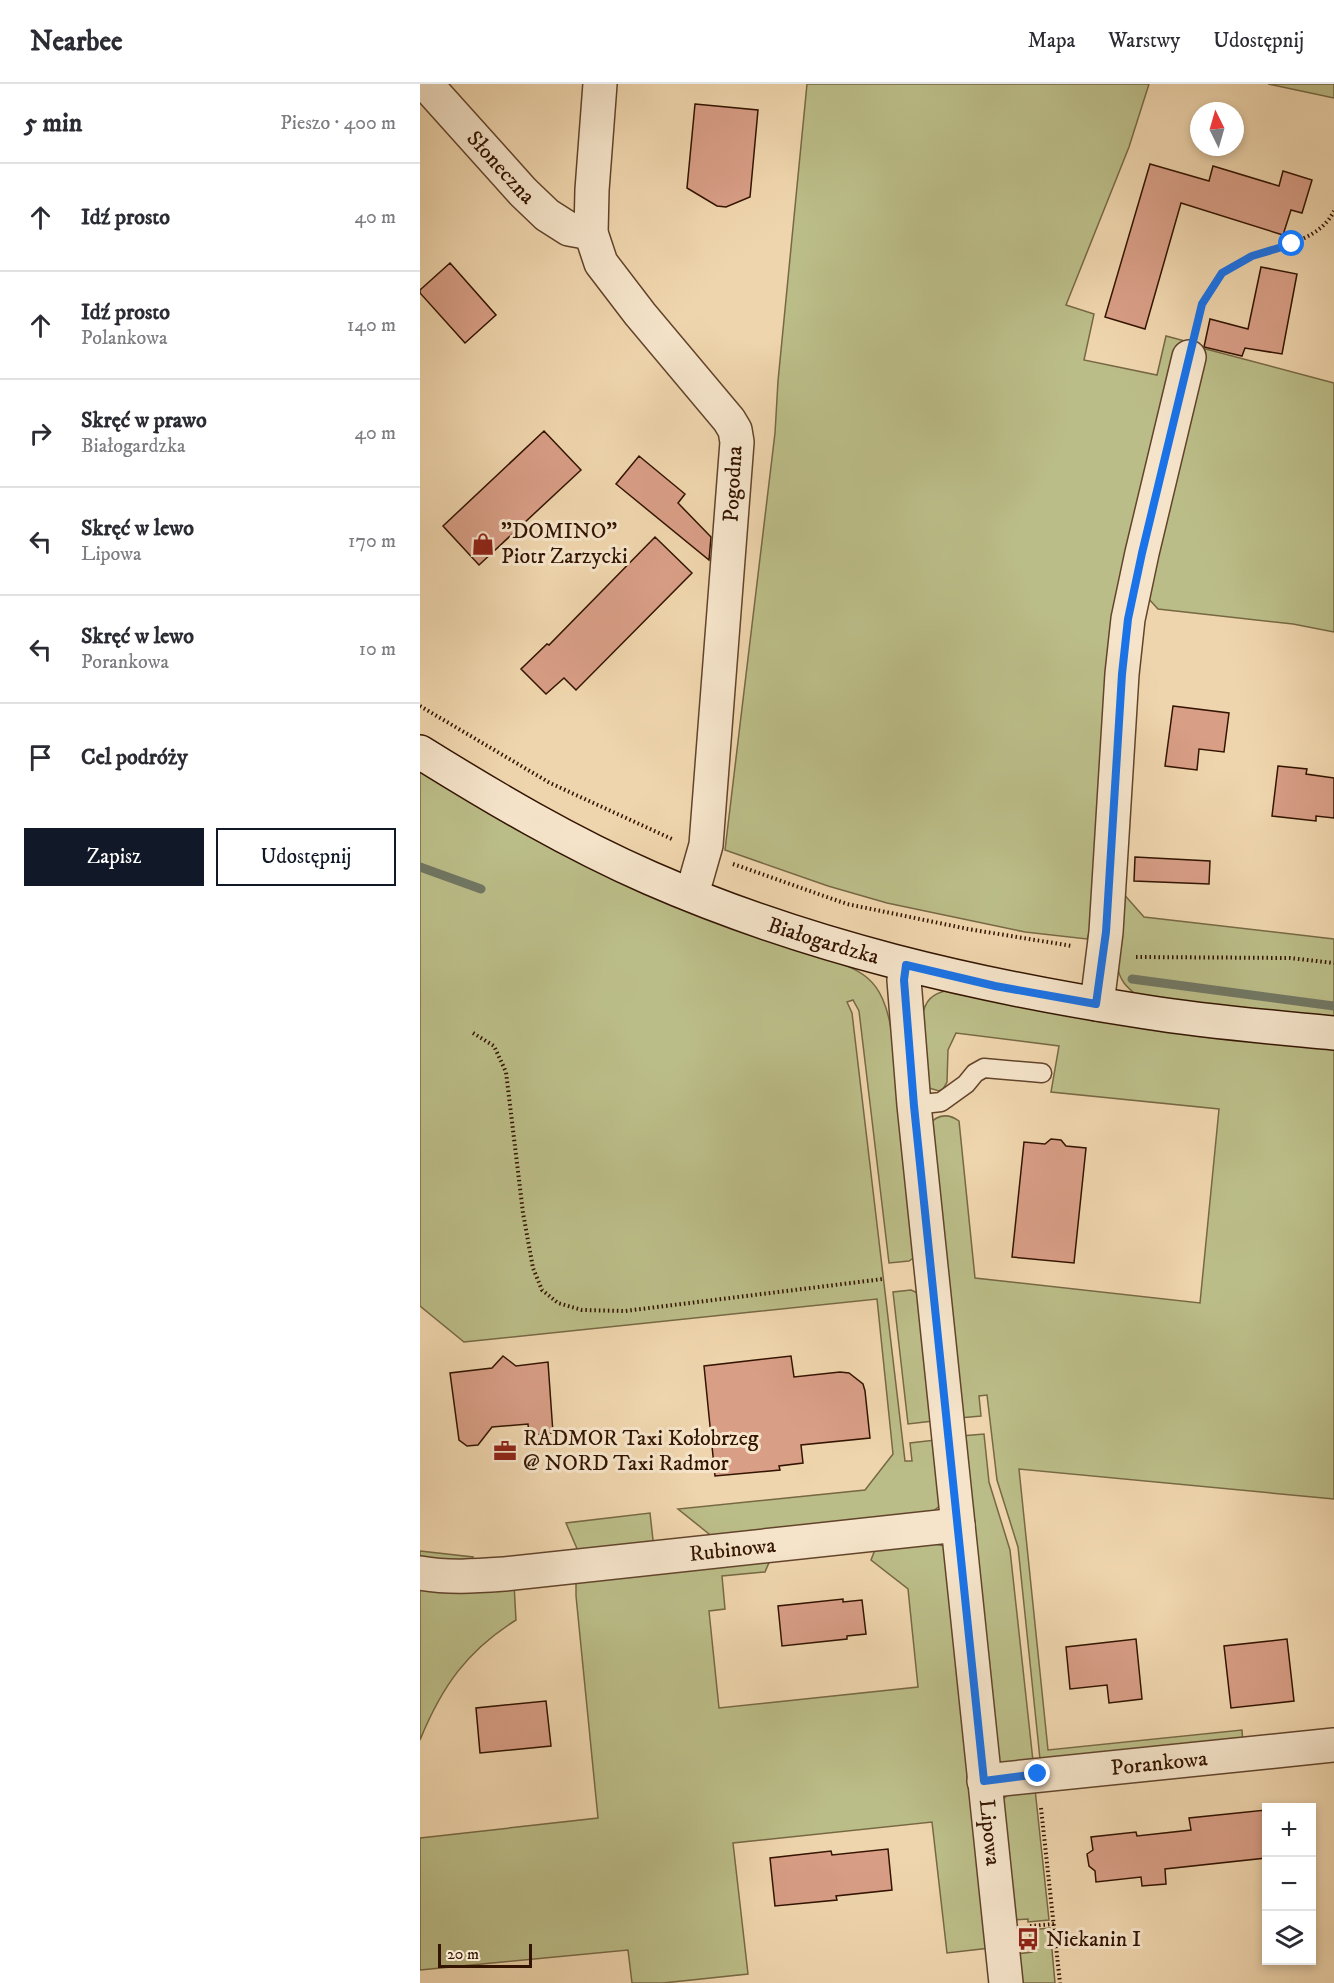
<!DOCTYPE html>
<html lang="pl">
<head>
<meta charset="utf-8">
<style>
	:root { --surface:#fff; --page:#f7f7f7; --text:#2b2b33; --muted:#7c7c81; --line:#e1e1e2; --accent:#111827 }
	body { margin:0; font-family:"IM FELL DW Pica",serif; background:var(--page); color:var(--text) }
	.controls { position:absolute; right:18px; bottom:18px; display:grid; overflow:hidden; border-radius:0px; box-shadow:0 3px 9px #0003 }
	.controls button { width:54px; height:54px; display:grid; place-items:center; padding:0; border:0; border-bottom:2px solid var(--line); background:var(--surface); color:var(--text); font:30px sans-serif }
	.compass { position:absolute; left:770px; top:18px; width:54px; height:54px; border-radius:50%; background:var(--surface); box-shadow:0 3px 9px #0003; rotate:355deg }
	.scale { position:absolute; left:18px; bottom:15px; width:94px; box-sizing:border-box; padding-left:6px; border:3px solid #331400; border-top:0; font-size:16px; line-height:21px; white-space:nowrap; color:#331400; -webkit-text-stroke:4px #f5e4ca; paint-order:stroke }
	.stop { position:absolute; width:18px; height:18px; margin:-14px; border:4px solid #1a73e8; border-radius:50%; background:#fff }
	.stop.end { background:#1a73e8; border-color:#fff; box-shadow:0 2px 6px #0008 }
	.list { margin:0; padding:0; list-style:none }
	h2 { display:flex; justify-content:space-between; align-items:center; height:78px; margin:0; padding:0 24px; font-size:26px }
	h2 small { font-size:20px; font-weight:400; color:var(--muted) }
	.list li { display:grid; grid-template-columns:39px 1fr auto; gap:18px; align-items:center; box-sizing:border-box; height:108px; padding:0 24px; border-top:2px solid var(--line) }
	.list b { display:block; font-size:22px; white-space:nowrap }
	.list p { margin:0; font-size:20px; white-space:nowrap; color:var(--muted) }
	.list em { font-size:20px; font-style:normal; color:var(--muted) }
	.actions { display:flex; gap:12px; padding:18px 24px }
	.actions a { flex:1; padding:14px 0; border:2px solid var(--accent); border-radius:0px; text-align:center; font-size:21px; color:var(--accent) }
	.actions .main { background:var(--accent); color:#fff }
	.icon { flex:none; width:33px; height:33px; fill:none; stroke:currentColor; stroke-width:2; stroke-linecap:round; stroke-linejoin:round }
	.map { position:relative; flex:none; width:914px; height:1899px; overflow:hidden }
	header { display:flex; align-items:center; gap:36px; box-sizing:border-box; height:84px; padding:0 30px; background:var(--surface); border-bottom:2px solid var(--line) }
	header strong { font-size:28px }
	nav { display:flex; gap:33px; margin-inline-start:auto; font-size:21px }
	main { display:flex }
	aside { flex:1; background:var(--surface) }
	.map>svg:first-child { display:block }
	.green { fill:#bbbd88; stroke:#776844; stroke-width:1.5 }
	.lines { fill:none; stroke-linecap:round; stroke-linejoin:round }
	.stream { stroke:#717763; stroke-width:9 }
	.building { fill:#d89e86; stroke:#331400; stroke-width:1.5 }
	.service-casing { stroke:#62442b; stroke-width:21 }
	.minor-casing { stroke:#62442b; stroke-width:36 }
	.tertiary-casing { stroke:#62442b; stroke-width:36 }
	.secondary-casing { stroke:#331400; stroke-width:36 }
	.path { stroke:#331400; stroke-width:4; stroke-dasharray:1.5 3; stroke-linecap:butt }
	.service { stroke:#f5e4ca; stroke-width:18 }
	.minor { stroke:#f5e4ca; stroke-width:33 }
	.tertiary { stroke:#f5e4ca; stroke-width:33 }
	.secondary { stroke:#f5e4ca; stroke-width:33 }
	.route { stroke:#1a73e8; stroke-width:8 }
	.labels { text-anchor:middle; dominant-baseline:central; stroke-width:6; stroke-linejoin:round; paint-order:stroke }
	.street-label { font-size:22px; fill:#331400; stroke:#f5e4ca }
	.poi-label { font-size:22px; fill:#331400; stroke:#f5e4ca; text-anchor:start }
</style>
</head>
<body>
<header>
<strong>Nearbee</strong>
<nav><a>Mapa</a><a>Warstwy</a><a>Udostępnij</a></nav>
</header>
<main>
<aside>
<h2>5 min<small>Pieszo · 400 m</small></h2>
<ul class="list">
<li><svg class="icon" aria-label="ahead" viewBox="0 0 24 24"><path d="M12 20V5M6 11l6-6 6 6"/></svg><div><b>Idź prosto</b></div><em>40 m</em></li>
<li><svg class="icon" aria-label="ahead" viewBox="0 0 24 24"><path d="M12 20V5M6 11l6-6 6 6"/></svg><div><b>Idź prosto</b><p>Polankowa</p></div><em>140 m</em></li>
<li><svg class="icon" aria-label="right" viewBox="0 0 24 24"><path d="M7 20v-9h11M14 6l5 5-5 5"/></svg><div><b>Skręć w prawo</b><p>Białogardzka</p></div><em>40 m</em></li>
<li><svg class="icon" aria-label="left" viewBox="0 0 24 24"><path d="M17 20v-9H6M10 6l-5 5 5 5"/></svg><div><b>Skręć w lewo</b><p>Lipowa</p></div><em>170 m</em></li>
<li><svg class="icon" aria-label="left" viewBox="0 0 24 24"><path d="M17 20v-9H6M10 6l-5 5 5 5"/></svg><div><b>Skręć w lewo</b><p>Porankowa</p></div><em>10 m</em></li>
<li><svg class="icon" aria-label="arrive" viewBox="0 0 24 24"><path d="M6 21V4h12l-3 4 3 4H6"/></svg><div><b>Cel podróży</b></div></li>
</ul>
<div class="actions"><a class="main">Zapisz</a><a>Udostępnij</a></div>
</aside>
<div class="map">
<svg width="914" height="1899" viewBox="0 0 914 1899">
	<rect width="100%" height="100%" fill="#efd5ad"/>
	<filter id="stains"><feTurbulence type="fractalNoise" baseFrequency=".00333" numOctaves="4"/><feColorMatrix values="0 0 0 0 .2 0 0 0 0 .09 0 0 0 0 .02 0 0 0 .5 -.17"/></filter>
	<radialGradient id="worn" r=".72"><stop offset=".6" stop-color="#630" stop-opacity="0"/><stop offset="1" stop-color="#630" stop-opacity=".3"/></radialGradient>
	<!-- green -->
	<path class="green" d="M387,0H729L709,63L646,221L674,230L664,276L737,291L746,252L765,257L672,841L667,855L605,848L467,819L408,802L305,766L355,349L358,297Z
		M848,0H914V14L853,1Z
		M782,264L914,299V548L873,540L738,525L727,513Z
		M0,686L323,847C344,854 364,862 385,869C440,885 462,888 472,950L496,1172L489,1177L469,1179L439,927L433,916L427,918L432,929L485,1377H492L490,1359L515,1356L522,1420L511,1429L299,1458L258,1425L445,1406L473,1370L457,1215L44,1258L0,1222Z
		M701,807L724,833L914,855V934L719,913C706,903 699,896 697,880Z
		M528,906L914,963V1415L599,1385L628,1666L822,1646L823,1660L620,1675L598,1463L577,1396L567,1311L559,1312L561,1332L539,1334L508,1041C518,1030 528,1029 539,1037L555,1194L780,1219L799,1025L631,1008L639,962L536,949L528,966L527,998L523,1005L519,1007L509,1004L502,933C505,916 512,910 528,906Z
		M491,1206L500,1210L513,1337L488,1340L473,1208Z
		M564,1350L569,1398L590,1466L613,1677L588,1679L575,1677L541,1352Z
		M230,1429L234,1465L161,1474L146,1439Z
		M502,1456L527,1463L570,1864L527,1869L512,1738L313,1759L328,1890L243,1899H212L208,1866L0,1886V1754L178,1734L156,1512V1489L353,1469L345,1488L302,1492L305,1525L289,1527L299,1624L498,1603L488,1505L451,1476L458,1458Z
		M0,1467L53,1473L47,1486L0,1481Z
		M0,1499L94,1500L96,1536C47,1567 22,1602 0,1656Z
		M615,1705L629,1836L608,1838V1835L593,1836L579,1719L591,1708Z
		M630,1844L635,1899H600L597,1870L612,1868L609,1846Z"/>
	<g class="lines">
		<!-- stream -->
		<path class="stream" d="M0,783L61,805
			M712,895L914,922"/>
	</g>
	<!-- building -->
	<path class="building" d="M275,20L338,26L330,113L306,123L297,122L267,104Z
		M730,80L789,97L793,82L859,102L863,87L892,96L882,129L871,126L863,151L761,119L725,245L685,233Z
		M30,179L76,231L45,259L0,209V206Z
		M841,183L877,190L862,270L825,264L822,272L784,263L790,235L828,245Z
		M124,347L161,386L59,481L23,442Z
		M219,372L265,410L258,419L291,453L289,476L196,400Z
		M235,453L272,489L156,606L144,594L126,610L101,585L127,560L129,561Z
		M753,622L809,629L804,668L779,665L777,686L745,682Z
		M858,682L887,685L886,690L914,694V734L896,732V737L852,732Z
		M715,773L790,777L789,800L714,797Z
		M631,1055L641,1056L646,1062L666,1064L654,1179L592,1173L604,1058L625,1060Z
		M83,1272L96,1282L128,1278L133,1349L109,1351L108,1340L72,1343L58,1361L47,1362L39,1356L30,1289L72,1284Z
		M371,1272L374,1293L420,1288L429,1289L443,1300L445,1307L450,1354L381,1361L383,1379L359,1382L360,1386L295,1392L284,1282Z
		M423,1515V1518L442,1516L446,1550L427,1552V1555L362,1562L358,1522Z
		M716,1555L722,1615L689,1619L687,1601L650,1605L646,1563Z
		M867,1555L874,1617L811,1624L804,1562Z
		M126,1617L131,1662L60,1669L56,1624Z
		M846,1726V1774L745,1785L746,1800L722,1802L721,1793L676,1798L675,1787L669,1782L667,1770L673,1766L671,1753L716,1748L717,1752L771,1746L769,1734Z
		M468,1765L472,1806L416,1812L417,1816L355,1822L350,1774L411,1767L412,1771Z"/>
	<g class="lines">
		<!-- service casing -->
		<g class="service-casing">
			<path id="service" d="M494,1021L521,1018L546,1000L555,989L564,984L622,989"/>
		</g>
		<!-- minor casing -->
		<g class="minor-casing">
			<g id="minor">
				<path id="s1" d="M6,0L103,108L127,131L149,145L171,149"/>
				<path d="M180,0L172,106L171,149L181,179L220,230L309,336L315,346L317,358L286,761L276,796L270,810"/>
				<path d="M677,920L686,848L702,590L708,535L722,469L769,273"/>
				<path id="s2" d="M0,1489C28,1494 56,1492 85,1490L538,1441"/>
				<path id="s3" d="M564,1697L914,1661"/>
			</g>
		</g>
		<!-- tertiary casing -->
		<g class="tertiary-casing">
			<g id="tertiary">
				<path id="s4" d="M486,881L484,896L494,1021L586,1899"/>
			</g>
		</g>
		<!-- secondary casing -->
		<g class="secondary-casing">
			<g id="secondary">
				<path id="s5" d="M0,668C74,714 150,759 230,794C388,863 556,902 726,928C788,938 851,943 914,949"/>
			</g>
		</g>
		<!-- path -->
		<path class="path" d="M777,242C781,226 790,199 803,188C834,162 895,166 914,127
			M0,622L130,699L254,756
			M313,780L427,820L548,845L652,862
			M716,873L870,874L914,879
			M53,949L74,962L86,988L103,1129L113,1184L122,1206L138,1219L162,1226L205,1227L463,1195
			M621,1724L640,1899
			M610,1842L634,1840"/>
		<!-- service -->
		<use href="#service" class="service"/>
		<!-- minor -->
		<use href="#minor" class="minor"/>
		<!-- tertiary -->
		<use href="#tertiary" class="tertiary"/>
		<!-- secondary -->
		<use href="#secondary" class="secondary"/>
	</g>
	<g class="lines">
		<!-- route -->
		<path class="route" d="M618,1690L564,1697L494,1022L484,896L486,881L575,902L676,920L686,848L702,590L708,535L722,469L782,220L802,189L832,172L872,160"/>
	</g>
	<!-- icons -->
	<defs>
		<g id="shop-bare" transform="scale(1.8)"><path d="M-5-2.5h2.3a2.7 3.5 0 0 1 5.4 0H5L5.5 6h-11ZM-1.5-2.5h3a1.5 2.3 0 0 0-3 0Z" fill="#8f2418" stroke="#f5e4ca" stroke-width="2.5" paint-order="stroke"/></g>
		<g id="office-bare" transform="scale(1.8)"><path d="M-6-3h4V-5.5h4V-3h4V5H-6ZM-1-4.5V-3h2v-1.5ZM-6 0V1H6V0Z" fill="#8f2418" stroke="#f5e4ca" stroke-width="2.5" paint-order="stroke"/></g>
		<g id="bus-bare" transform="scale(1.8)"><path d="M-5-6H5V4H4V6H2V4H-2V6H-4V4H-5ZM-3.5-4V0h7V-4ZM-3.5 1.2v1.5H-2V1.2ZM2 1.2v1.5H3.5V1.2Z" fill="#8f2418" stroke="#f5e4ca" stroke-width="2.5" paint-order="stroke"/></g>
	</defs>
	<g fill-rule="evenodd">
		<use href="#shop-bare" x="63" y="460"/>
		<use href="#office-bare" x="85" y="1367"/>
		<use href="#bus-bare" x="608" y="1855"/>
	</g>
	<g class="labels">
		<!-- street labels -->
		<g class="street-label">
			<text stroke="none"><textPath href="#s1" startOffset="112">Słoneczna</textPath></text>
			<text transform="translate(313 400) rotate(-87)">Pogodna</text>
			<text stroke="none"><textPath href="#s5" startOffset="447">Białogardzka</textPath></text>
			<text stroke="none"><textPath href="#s2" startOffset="314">Rubinowa</textPath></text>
			<text stroke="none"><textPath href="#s3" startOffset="176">Porankowa</textPath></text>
			<text stroke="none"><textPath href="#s4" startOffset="872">Lipowa</textPath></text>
		</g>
		<!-- poi labels -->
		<g class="poi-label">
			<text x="81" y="447">"DOMINO"<tspan x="81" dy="25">Piotr Zarzycki</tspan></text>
			<text x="103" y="1354">RADMOR Taxi Kołobrzeg<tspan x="103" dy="25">@ NORD Taxi Radmor</tspan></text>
			<text x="626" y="1855">Niekanin I</text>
		</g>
	</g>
	<rect width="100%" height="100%" filter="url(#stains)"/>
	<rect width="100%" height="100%" fill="url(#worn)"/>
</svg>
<div class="controls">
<button>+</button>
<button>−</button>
<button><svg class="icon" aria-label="layers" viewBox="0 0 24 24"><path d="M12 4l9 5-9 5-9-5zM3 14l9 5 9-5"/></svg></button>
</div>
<svg class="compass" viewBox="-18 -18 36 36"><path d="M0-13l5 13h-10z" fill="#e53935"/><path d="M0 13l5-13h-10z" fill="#7c7c81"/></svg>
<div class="scale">20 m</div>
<div class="stop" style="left:872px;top:160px"></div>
<div class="stop end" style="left:618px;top:1690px"></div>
</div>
</main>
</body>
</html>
